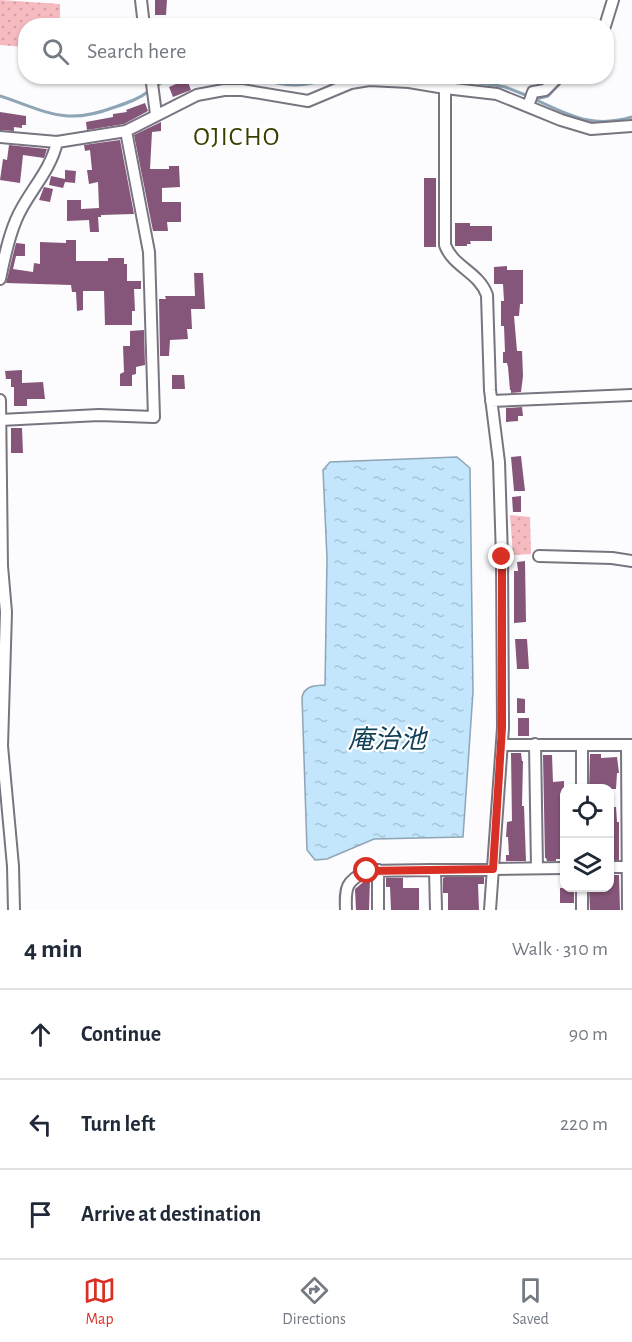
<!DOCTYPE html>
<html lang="en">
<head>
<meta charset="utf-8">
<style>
	:root { --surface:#fff; --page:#f2f2f3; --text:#1f2937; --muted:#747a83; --line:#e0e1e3; --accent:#d93025 }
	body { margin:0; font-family:"Alegreya Sans","Noto Sans JP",sans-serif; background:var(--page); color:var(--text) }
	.controls { position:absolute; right:18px; bottom:18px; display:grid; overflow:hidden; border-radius:12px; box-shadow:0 2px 4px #0004 }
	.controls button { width:54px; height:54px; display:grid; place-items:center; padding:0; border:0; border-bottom:2px solid var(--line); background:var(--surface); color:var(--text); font:30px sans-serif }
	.stop { position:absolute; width:18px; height:18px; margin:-14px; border:4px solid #d93025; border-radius:50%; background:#fff }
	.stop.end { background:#d93025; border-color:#fff; box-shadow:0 2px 6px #0008 }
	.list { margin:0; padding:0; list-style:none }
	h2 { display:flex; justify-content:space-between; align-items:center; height:78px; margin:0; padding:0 24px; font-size:26px }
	h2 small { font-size:20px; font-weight:400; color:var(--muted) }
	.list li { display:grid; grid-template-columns:39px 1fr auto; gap:18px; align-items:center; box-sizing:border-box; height:90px; padding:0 24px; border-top:2px solid var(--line) }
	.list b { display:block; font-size:22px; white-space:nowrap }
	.list em { font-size:20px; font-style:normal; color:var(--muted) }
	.icon { flex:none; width:33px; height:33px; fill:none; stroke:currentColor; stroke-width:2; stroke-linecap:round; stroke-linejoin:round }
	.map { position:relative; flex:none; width:632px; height:910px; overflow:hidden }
	.search { position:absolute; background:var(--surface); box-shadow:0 2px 4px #0004; left:18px; right:18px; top:18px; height:66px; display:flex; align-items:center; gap:15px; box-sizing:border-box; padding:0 21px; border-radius:24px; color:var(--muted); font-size:22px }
	.sheet { height:348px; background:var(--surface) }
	nav { display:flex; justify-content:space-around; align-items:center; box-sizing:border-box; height:84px; border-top:2px solid var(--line); background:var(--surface); font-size:16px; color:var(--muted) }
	nav a { display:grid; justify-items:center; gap:3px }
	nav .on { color:var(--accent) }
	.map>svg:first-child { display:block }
	.green { fill:url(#green-dots) }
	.water { fill:url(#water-ripples); stroke:#8da5b5; stroke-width:1.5 }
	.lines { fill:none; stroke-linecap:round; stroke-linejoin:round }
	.stream { stroke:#8da5b5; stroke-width:3 }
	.building { fill:#855679 }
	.street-casing { stroke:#797480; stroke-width:14 }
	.street { stroke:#fff; stroke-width:10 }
	.route { stroke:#d93025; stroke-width:8 }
	.labels { text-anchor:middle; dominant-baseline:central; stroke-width:4.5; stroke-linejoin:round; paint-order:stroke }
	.neighbourhood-label { font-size:26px; letter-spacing:1.5px; fill:#3b3e00; stroke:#fff }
	.water-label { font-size:26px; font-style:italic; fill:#11425a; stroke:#fff }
</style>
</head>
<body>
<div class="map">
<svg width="632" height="910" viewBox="0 0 632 910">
	<defs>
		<pattern id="green-dots" width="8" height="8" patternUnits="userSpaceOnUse" patternTransform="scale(1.5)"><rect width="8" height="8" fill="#f6bac1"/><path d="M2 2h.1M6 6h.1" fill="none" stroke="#d29fa5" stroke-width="1.8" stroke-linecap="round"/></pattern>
		<pattern id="water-ripples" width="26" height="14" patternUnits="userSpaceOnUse" patternTransform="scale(1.5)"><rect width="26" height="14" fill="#c3e6fc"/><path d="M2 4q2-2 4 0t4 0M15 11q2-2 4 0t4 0" fill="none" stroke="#a6c4d7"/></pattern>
	</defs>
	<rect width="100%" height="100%" fill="#fcfbfe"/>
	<!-- green -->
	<path class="green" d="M0,0L60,4V25L26,26L25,47L0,45Z
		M510,515L530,517L531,554L513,555Z"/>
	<!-- water -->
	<path class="water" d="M457,457L470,468L473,692L463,837L374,839L327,859L315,860L307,850L302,697C305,685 315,686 325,685L327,558L323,470L330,462Z"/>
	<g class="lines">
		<!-- stream -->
		<path class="stream" d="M253,76C285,88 304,88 336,76
			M421,76L494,85L505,87L528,96
			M154,88L170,76
			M0,96C48,112 65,126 115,107C127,103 139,99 149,91
			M534,99C570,115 591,129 632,117
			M536,99L548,96L567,76"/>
	</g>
	<!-- building -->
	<path class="building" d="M155,0H167L166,15H155Z
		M186,77L191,90L173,97L169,87L176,84L175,82Z
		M145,103L148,111L124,124L87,130L86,122L113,117V114L127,112L126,110Z
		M0,112L26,116V125H22V128L14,127V131L0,130Z
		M161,122V131L152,132L150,169H169V166H179L180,187L162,188V202H181V222H167L168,231H153L134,135Z
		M120,140L134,214L101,215V217H98L99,232H90L89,220L67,221V200H81V209L99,208L98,182L89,184L87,170H92L90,150L85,151L84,145Z
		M9,145L47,149L44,158L23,155L20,183L0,180L3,159L7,160Z
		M65,170L76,171L75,183L65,182L63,188L49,185L51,176L65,179Z
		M424,178H436V247H424Z
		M44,187L53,189L50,202L39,200Z
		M455,223H470V226H492V241H470L471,244H467V246H455Z
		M66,240H76V261H108V258H124V264H127V281H141V289H134L135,311H132V325H105L104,291H83V310L77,311L76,292H72L71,285L6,283L16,243L25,244V256H16L13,269L33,272L34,263L40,264V242L66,243Z
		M507,266V270H523V304H520L519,316H514L517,351H522L523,376L521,392L511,393V390H510L508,367L507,363H503V352H505L504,326H501V301H504L503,284H494V267Z
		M194,273H203L205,309H191L192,329H187L188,339L170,340L169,356H160L159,299H166L165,296H195Z
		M144,330L145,365L136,367V374L132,375V386H120V374L124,372L123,346H130V331Z
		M22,370V383L43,382L45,399H27V406H14V387H11V379H6L5,371Z
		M172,375H184L185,389H172Z
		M522,407L523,416H518V421L506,422V408Z
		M11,428H22L23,453H11Z
		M521,456L525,491H514L511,457Z
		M521,496V512H513L512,497Z
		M525,561L526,622L514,623V571H518L517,562Z
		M515,639H527L529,669H517Z
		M517,698L525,699V713H517Z
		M518,718H529V736H518Z
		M511,753H521L522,761H523L522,806H524L526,861H506V855H509L508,837H506L507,822L512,821Z
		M590,754H601V758L617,757L619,773H617L616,789H589Z
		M543,755H552L553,782L564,781V859H556V861H547L546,858H545Z
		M610,807H616L617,822H619V860H609Z
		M609,875H619L620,910H590L589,888H609Z
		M445,877H484V884H478L479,910H448V893H443V878Z
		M386,878H403V888H419V910H391L390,887H386Z
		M367,879H370L369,910H356L355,889Z
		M560,888H574V903H560Z"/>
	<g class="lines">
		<!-- street casing -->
		<g class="street-casing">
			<path id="street" d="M141,0L144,26
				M605,26L613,0
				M151,76L156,114
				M445,88V245C453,267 479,272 487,295L490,390L499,462L502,557L503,728L490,910
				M528,106L533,92L545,90L559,76
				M0,137L57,142L126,131L197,95L224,90H242L308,101L351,83L369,80L409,82L445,88L497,94L561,120L591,129L632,126
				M0,279C4,259 8,239 16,220C27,193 50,173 57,142
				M0,400L2,566L6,612L2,746L13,866L14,910
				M491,401L632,395
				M0,420L99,415L154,417L149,252L126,131
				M539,556L612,558L632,561
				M535,744L537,868
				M502,745H632
				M582,745V788
				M627,745L628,910
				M610,867H632
				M435,870L436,910
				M346,910C345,887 346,881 367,871L564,868
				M378,910V870
				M582,910V888"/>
		</g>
		<!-- street -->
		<use href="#street" class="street"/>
	</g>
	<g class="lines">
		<!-- route -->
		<path class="route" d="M367,871L493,869L502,728V557"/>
	</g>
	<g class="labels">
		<!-- neighbourhood labels -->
		<g class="neighbourhood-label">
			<text x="237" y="137">OJICHO</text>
		</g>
		<!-- water labels -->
		<g class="water-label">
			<text x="387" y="740">庵治池</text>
		</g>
	</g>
</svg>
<div class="controls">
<button><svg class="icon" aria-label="locate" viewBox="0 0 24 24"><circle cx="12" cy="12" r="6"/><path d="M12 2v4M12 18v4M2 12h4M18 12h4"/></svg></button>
<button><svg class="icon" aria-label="layers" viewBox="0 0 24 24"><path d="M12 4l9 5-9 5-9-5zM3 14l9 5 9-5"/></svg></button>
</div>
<div class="stop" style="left:367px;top:871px"></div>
<div class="stop end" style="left:502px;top:557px"></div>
<div class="search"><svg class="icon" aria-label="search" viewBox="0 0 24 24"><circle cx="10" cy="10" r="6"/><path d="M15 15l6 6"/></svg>Search here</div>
</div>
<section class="sheet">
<h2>4 min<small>Walk · 310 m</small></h2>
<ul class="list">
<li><svg class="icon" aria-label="ahead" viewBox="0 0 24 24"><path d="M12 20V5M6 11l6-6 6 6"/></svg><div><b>Continue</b></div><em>90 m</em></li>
<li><svg class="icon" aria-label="left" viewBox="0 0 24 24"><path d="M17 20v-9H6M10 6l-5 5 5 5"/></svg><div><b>Turn left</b></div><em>220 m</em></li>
<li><svg class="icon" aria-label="arrive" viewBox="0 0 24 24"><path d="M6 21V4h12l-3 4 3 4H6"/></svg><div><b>Arrive at destination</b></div></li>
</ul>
</section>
<nav>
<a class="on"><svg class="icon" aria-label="map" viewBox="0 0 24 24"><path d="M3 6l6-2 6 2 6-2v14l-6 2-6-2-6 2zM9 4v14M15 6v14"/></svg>Map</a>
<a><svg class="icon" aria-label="directions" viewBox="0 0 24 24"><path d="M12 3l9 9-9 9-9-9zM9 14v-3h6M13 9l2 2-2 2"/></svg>Directions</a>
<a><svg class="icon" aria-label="saved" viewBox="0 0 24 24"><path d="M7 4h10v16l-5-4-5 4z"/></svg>Saved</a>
</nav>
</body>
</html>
